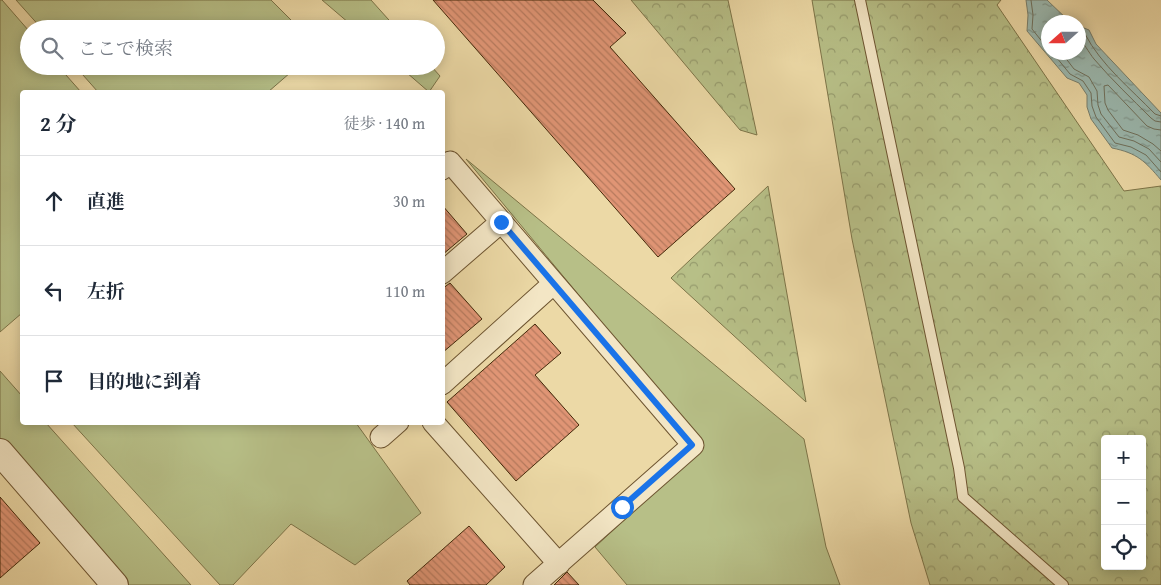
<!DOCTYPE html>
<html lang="ja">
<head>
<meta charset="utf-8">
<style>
	:root { --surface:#fff; --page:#f6f6f7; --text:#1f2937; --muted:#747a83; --line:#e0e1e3 }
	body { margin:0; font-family:"Gentium Book Plus","Noto Serif JP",serif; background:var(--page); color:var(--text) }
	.controls { position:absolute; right:15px; bottom:15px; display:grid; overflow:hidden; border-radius:5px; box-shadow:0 2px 12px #0003 }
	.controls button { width:45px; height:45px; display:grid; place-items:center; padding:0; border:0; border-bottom:1px solid var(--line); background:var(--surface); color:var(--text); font:25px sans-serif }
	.compass { position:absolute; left:1041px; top:15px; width:45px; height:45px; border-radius:50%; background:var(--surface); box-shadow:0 2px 12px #0003; rotate:249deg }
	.stop { position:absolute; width:15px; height:15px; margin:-11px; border:4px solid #1a73e8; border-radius:50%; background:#fff }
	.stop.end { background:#1a73e8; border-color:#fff; box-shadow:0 1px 5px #0008 }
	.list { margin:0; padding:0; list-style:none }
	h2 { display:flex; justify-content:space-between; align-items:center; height:65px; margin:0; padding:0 20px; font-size:21px }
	h2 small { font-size:16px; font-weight:400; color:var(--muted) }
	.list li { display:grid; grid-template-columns:32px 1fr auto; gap:15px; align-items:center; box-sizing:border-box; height:90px; padding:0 20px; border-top:1px solid var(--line) }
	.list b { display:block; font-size:19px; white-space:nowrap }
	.list em { font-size:16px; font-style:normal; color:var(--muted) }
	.icon { flex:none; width:28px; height:28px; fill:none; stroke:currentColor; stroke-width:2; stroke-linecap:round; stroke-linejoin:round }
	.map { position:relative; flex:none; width:1161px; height:585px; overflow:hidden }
	.search { position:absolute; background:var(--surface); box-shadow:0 2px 12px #0003; left:20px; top:20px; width:425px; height:55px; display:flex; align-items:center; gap:12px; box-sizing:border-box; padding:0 18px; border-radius:28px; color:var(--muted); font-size:19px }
	.panel { position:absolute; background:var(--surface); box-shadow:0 2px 12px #0003; left:20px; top:90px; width:425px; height:335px; border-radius:5px }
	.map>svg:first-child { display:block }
	.grass { fill:#b7bf87; stroke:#7d7448 }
	.forest { fill:url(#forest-crowns); stroke:#7d7448; fill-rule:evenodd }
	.water { fill:url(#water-ripples); stroke:#787f6d }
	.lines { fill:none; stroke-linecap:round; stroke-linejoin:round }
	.shore { stroke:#6f705c; stroke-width:1 }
	.building { fill:url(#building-back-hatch); stroke:#432809 }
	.service-casing { stroke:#6d5430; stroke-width:12 }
	.minor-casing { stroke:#6d5430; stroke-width:23 }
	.tertiary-casing { stroke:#6d5430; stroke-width:28 }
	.service { stroke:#f3e6c5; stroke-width:10 }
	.minor { stroke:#f3e6c5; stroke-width:21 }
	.tertiary { stroke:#f3e6c5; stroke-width:26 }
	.route { stroke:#1a73e8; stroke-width:6 }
</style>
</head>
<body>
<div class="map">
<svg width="1161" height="585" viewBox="0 0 1161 585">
	<defs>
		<pattern id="forest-crowns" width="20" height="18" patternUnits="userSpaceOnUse" patternTransform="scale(1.25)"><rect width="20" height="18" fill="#b7bf87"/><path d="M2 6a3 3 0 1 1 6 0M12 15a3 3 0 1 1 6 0" fill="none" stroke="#969b6d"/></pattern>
		<pattern id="water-ripples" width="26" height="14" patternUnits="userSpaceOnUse" patternTransform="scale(1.25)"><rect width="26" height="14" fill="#9bb9b0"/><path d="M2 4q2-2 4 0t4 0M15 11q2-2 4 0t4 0" fill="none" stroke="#80968d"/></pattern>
		<pattern id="building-back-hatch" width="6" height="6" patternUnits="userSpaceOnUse" patternTransform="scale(1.25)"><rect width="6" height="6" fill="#e09575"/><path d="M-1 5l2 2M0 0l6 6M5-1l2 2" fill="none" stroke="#b77a5e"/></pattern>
	</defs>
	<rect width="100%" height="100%" fill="#ecd9a6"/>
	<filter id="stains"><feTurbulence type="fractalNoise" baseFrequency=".004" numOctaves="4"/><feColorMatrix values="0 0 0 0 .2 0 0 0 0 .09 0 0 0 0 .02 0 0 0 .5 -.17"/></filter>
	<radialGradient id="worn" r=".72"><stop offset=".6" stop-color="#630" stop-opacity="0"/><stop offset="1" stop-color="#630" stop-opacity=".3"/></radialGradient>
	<!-- grass -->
	<path class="grass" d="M0,0H2L29,31V66H58L81,92H22V313L0,332Z
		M16,0H271L300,29H42Z
		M322,0H371L397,29H356Z
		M75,66H298L268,92H98Z
		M399,66H431L440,76L429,92Z
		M466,159L804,439L826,547L840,585H627L595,547L704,446Z
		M0,371L22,396V422L46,423L191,585H127L0,446Z
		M72,423H356L421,513L355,565L291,524L233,585H220Z"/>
	<!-- forest -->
	<path class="forest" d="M631,0H728L757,135L740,130Z
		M812,0H1001L997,5L1124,191L1161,186V585H930L911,523L852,239ZM1105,439H1142V566H1105Z
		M768,186L806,402L671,278Z"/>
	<!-- water -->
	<path class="water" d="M1026,0H1047L1070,22H1048V52H1078L1079,26L1089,30L1096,44L1161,113V180C1145,161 1137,153 1112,148L1091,119L1087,107V95L1079,83L1067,78L1027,31L1028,15Z"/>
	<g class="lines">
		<!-- shore -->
		<path class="shore" d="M1031,0L1033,15L1032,29L1048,49
			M1078,31L1085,34C1101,65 1131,89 1155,114L1161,116
			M1078,38C1083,41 1089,53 1094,59C1112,80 1132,99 1151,118L1155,121L1161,122
			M1052,52L1070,74L1083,81L1091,93L1092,106L1096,117L1115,143L1131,147L1146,155L1161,172
			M1061,52L1074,69L1089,77L1097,91L1098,105L1101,114L1119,137L1134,141L1149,149L1161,162
			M1161,130L1154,129L1147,126L1108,85L1104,86L1105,103L1108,110L1123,130L1138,135L1153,144L1161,151"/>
	</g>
	<!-- building -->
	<path class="building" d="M433,0H593L626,33L610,47L735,189L658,257Z
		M442,205L467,234L442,255Z
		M450,283L482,319L442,353V289Z
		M535,324L561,353L535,375L579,425L516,481L447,402Z
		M0,497L40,543L0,578Z
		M469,526L505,567L486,585H410L407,581Z
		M567,572L579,585H554Z"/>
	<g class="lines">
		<!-- service casing -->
		<g class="service-casing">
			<path id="service" d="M860,0L959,468L963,497L1063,585"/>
		</g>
		<!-- minor casing -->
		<g class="minor-casing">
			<path id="minor" d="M442,169L450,162L693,445L534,585
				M442,273L501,222
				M442,384L554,283
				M433,422L559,564
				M381,437L398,422"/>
		</g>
		<!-- tertiary casing -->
		<g class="tertiary-casing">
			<path id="tertiary" d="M0,452L115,585"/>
		</g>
		<!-- service -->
		<use href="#service" class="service"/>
		<!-- minor -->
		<use href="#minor" class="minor"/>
		<!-- tertiary -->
		<use href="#tertiary" class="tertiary"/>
	</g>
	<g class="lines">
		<!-- route -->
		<path class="route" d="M501,222L692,445L622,507"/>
	</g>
	<rect width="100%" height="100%" filter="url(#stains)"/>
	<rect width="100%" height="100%" fill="url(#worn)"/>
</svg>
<div class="controls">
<button>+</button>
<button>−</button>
<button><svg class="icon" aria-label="locate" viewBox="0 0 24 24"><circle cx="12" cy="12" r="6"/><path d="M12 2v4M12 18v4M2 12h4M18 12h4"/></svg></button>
</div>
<svg class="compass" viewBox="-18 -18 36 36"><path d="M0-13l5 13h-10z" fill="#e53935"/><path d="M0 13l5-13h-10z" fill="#747a83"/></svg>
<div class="stop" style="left:622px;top:507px"></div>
<div class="stop end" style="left:501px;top:222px"></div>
<div class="search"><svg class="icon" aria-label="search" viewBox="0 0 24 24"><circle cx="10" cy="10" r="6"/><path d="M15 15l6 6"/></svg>ここで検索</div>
<section class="panel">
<h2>2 分<small>徒歩 · 140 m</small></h2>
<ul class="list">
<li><svg class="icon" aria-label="ahead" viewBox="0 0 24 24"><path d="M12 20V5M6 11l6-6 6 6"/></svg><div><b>直進</b></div><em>30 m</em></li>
<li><svg class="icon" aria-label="left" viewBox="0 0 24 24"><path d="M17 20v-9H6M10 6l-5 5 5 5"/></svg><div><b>左折</b></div><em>110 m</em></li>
<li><svg class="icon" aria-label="arrive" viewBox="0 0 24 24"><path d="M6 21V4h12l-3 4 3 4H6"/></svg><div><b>目的地に到着</b></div></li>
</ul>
</section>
</div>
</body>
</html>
